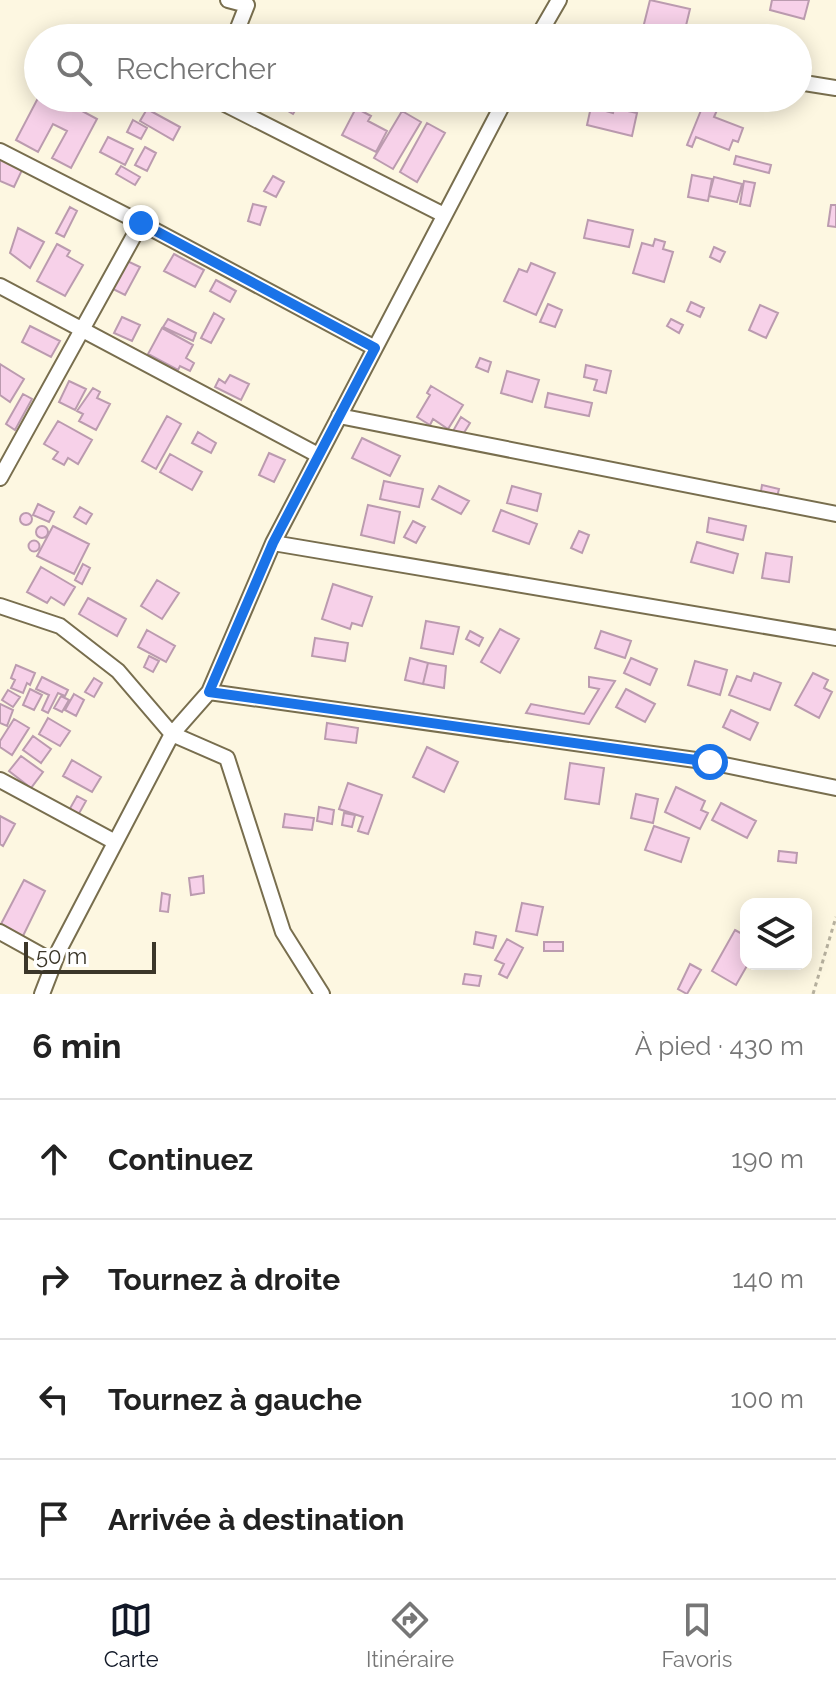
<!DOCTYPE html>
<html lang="fr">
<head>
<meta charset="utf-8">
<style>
	:root { --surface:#fff; --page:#f2f2f2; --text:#222; --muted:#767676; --line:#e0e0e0; --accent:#111827 }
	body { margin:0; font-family:Raleway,sans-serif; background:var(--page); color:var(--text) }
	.controls { position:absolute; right:24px; bottom:24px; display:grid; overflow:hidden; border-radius:16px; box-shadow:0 4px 20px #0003 }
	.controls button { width:72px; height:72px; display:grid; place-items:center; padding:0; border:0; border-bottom:2px solid var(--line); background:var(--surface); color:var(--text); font:40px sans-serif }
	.scale { position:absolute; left:24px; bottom:20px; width:132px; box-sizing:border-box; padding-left:8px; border:4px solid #3b3629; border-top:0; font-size:22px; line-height:28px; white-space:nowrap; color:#3b3629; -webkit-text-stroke:6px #fff; paint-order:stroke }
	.stop { position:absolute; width:24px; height:24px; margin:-18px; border:6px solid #1a73e8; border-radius:50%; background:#fff }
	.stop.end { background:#1a73e8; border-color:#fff; box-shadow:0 2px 8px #0008 }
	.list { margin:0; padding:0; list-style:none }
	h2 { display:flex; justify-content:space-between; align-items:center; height:104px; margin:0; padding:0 32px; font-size:34px }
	h2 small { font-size:26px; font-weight:400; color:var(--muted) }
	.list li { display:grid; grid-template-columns:52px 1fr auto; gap:24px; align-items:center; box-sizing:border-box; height:120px; padding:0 32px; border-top:2px solid var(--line) }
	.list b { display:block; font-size:30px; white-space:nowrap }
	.list em { font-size:26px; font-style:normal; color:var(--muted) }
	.icon { flex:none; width:44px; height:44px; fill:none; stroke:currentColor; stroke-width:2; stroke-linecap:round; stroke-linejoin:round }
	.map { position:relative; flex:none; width:836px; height:994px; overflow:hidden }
	.search { position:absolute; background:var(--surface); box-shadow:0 4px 20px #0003; left:24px; right:24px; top:24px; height:88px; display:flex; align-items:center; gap:20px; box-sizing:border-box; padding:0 28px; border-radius:44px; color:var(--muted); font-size:30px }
	.sheet { height:584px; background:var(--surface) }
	nav { display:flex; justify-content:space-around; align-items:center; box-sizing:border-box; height:112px; border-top:2px solid var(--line); background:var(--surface); font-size:22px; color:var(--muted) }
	nav a { display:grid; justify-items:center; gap:4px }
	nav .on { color:var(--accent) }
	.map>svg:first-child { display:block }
	.building { fill:#f7d1e9; stroke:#bb9baf; stroke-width:2 }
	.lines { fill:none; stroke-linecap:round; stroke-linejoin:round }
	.street-casing { stroke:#786e4e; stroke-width:18 }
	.path { stroke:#b6b09e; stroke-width:3; stroke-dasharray:4 4; stroke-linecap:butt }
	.street { stroke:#fff; stroke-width:14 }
	.route { stroke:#1a73e8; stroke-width:10 }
</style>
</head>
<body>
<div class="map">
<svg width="836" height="994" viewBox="0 0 836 994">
	<rect width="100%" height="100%" fill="#fdf7e1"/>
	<!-- building -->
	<path class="building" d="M650,0L690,9L683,38L641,36Z
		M772,0H809L804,19L770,10Z
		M38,98H58L97,119L71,168L52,158L67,131L53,124L38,152L16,140Z
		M266,98H303L293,114Z
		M706,98L722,99L714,117L743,128L738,142L733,140L729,150L696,137L692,147L687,145Z
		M591,107L613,113L614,108L637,113L632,136L587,125Z
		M356,108L371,116L368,121L387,131L376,152L342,135Z
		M147,109L180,127L173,140L140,121Z
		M402,111L421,122L393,169L374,158Z
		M133,120L147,128L141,139L127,132Z
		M427,123L445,133L417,182L400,172Z
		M108,137L133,149L125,165L100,152Z
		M145,147L156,153L147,171L135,165Z
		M736,156L771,165L769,173L734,164Z
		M0,158L23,168L14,187L0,181Z
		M121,166L140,177L135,185L116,174Z
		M692,175L712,179L708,201L688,197Z
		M273,176L284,182L276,197L264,191Z
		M714,177L742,184L737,202L709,196Z
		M744,181L755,183L750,206L740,204Z
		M253,204L266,207L260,225L248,221Z
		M831,205H836V227L828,226Z
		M70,207L77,211L64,237L56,233Z
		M588,220L633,230L629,247L584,238Z
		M18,228L44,242L30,268L10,253Z
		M655,239L665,242L663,249L673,252L664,282L633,273L642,243L653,246Z
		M57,244L70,251L67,256L83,265L65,296L37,281Z
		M714,247L725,252L720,262L710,257Z
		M174,254L204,270L195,287L164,271Z
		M125,260L140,267L125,295L111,288Z
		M531,263L555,273L536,315L504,301L519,269L527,272Z
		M216,280L236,291L230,302L210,291Z
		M691,302L704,308L700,317L687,311Z
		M548,304L562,310L555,327L540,322Z
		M760,305L778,313L766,338L749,330Z
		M214,313L224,319L211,343L201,338Z
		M122,317L140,325L132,341L114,333Z
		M168,319L196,333L193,341L163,327Z
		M671,319L683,325L679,333L667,326Z
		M30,326L60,341L51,357L22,342Z
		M162,328L193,345L186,358L194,363L190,371L180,366L178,370L148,354Z
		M480,358L491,362L488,372L476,367Z
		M0,364L24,379L10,402L0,395Z
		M586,365L611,371L606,393L594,390L597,380L584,377Z
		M507,371L539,380L532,402L501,393Z
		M230,375L249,384L241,400L215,387L219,379L225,383Z
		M69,381L86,389L75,410L59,402Z
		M431,386L463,405L448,429L433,419L430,425L417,417L430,395L427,393Z
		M93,388L100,392L97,398L110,404L96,430L79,421L83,414L77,411Z
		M548,393L592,403L589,416L545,407Z
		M23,394L32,399L15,430L6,424Z
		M167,416L181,424L156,469L142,461Z
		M461,417L470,423L462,436L453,431Z
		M58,421L92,440L78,464L68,458L64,465L53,459L58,452L44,444Z
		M198,432L216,443L211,453L192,443Z
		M362,438L400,456L390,476L352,458Z
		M269,453L285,460L274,482L259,475Z
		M170,454L202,472L192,490L160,472Z
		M384,481L423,489L419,507L380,499Z
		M762,485L779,489L776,501L760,497Z
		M439,486L469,501L461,514L432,499Z
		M512,486L541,494L537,511L507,503Z
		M38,504L54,512L49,522L33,515Z
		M368,505L400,512L394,543L361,535Z
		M80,507L92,514L86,524L74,517Z
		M501,510L537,524L529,544L493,531Z
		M20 519a6 6 0 1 1 12 0a6 6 0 1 1-12 0Z
		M709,518L746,526L743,540L707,532Z
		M413,521L425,527L416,543L404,537Z
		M53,526L89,544L74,574L37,556Z
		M36 532a6 6 0 1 1 12 0a6 6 0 1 1-12 0Z
		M579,531L589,535L582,553L571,548Z
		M28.5 546a5.5 5.5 0 1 1 11 0a5.5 5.5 0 1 1-11 0Z
		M697,542L738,554L733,573L691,562Z
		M766,553L792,557L789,582L762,578Z
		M83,564L90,568L82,584L75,580Z
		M41,567L75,587L64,605L51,597L47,603L27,592Z
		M157,580L179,593L162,619L141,606Z
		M333,584L372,597L362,626L352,623L350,629L322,619Z
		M88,598L126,619L117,636L79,614Z
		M426,621L459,627L453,654L421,648Z
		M500,629L519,639L500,673L481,662Z
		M147,630L175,646L166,662L138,647Z
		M470,631L483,638L479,646L466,639Z
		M601,631L631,641L625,658L595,648Z
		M315,638L348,643L345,661L312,656Z
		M149,656L159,661L153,672L144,667Z
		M410,658L428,663L423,684L405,680Z
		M631,658L657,669L650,685L624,673Z
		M695,661L727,670L720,695L688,685Z
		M428,663L446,666L444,688L423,684Z
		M16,665L35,673L30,685L27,683L23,693L11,688L15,680L11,678Z
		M754,673L781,683L770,710L729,695L737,676L751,681Z
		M813,673L828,680L824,688L832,692L819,718L795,705Z
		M42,677L68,690L65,696L58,693L48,713L42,710L49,695L36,689Z
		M589,677L615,681L589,724L526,713L531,704L584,714L599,689L589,687Z
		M94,678L102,683L94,697L85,692Z
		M30,689L42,695L34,710L23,705Z
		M626,689L655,704L645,722L616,707Z
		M8,690L20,697L13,707L2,700Z
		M74,694L84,700L76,716L65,710Z
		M61,696L69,700L62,712L54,708Z
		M0,704L13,710L7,726L0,723Z
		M731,710L758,723L750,740L723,727Z
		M48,718L70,731L60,746L39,734Z
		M14,719L29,728L12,755L0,747V741Z
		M327,723L358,728L356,743L325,739Z
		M33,736L51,749L41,763L23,750Z
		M427,747L458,762L444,792L413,777Z
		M21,756L43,772L31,788L9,771Z
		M72,760L101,777L92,792L63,776Z
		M570,763L604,768L599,804L565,799Z
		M348,783L382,795L368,834L358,831L363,817L339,809Z
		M676,787L705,801L701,810L708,813L700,829L665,812Z
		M636,794L658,799L653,823L631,818Z
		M77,796L86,801L77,817L68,812Z
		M721,803L756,821L747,838L712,820Z
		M319,807L334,810L332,824L317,821Z
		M344,813L355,815L352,827L342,825Z
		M285,814L314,818L312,830L283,827Z
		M0,816L15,824L3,846L0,844Z
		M654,826L689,838L681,862L645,850Z
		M779,851L797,853L796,863L778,861Z
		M203,876L204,893L191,895L189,878Z
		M24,880L45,891L21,940L0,926Z
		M162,893L170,895L168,912L160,911Z
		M522,903L543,907L537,935L516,931Z
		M735,930L746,936V964H748L736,985L712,971Z
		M476,932L496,936L493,948L474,944Z
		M507,939L523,948L507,978L499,974L504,964L495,960Z
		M544,942H563V951H544Z
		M690,964L701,970L687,994L678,989Z
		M465,974L481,976L479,986L463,984Z"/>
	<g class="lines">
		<!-- street casing -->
		<g class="street-casing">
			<path id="street" d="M228,0L247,5L234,38
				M537,38L559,0
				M798,82L836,88
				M213,98L444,215
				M0,151L141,223L375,348
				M0,286L318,455
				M339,416L836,514
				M0,478L141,223
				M273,543L836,638
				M0,606L60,626L118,671L172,734L227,758L283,932L322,994
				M209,692L710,762L836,788
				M0,780L115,842
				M0,932L54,962
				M42,994L59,950L172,734L209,692L273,543L506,98"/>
		</g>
		<!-- path -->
		<path class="path" d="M813,994L836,917"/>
		<!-- street -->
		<use href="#street" class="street"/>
	</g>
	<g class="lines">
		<!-- route -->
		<path class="route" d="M141,223L375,348L273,543L209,692L710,762"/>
	</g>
</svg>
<div class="controls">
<button><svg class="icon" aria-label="layers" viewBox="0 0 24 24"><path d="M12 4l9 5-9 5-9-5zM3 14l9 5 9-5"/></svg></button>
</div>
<div class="scale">50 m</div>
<div class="stop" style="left:710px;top:762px"></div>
<div class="stop end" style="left:141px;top:223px"></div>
<div class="search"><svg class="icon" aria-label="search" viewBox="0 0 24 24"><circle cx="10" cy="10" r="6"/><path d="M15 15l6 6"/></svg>Rechercher</div>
</div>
<section class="sheet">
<h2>6 min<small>À pied · 430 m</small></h2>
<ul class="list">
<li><svg class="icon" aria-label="ahead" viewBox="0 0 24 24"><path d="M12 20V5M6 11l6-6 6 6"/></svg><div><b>Continuez</b></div><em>190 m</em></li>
<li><svg class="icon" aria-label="right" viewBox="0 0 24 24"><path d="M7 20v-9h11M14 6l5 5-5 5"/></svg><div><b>Tournez à droite</b></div><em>140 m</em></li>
<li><svg class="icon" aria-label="left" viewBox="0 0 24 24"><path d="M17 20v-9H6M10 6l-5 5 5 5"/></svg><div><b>Tournez à gauche</b></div><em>100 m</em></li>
<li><svg class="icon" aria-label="arrive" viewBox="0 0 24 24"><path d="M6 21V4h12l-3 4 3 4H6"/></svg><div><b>Arrivée à destination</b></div></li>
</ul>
</section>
<nav>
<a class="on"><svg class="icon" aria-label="map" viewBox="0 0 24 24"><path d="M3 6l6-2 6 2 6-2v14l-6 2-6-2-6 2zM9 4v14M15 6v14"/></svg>Carte</a>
<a><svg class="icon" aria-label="directions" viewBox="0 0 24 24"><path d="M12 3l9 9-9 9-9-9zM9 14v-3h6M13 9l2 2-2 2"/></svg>Itinéraire</a>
<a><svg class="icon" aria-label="saved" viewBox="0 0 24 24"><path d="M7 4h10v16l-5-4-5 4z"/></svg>Favoris</a>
</nav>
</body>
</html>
